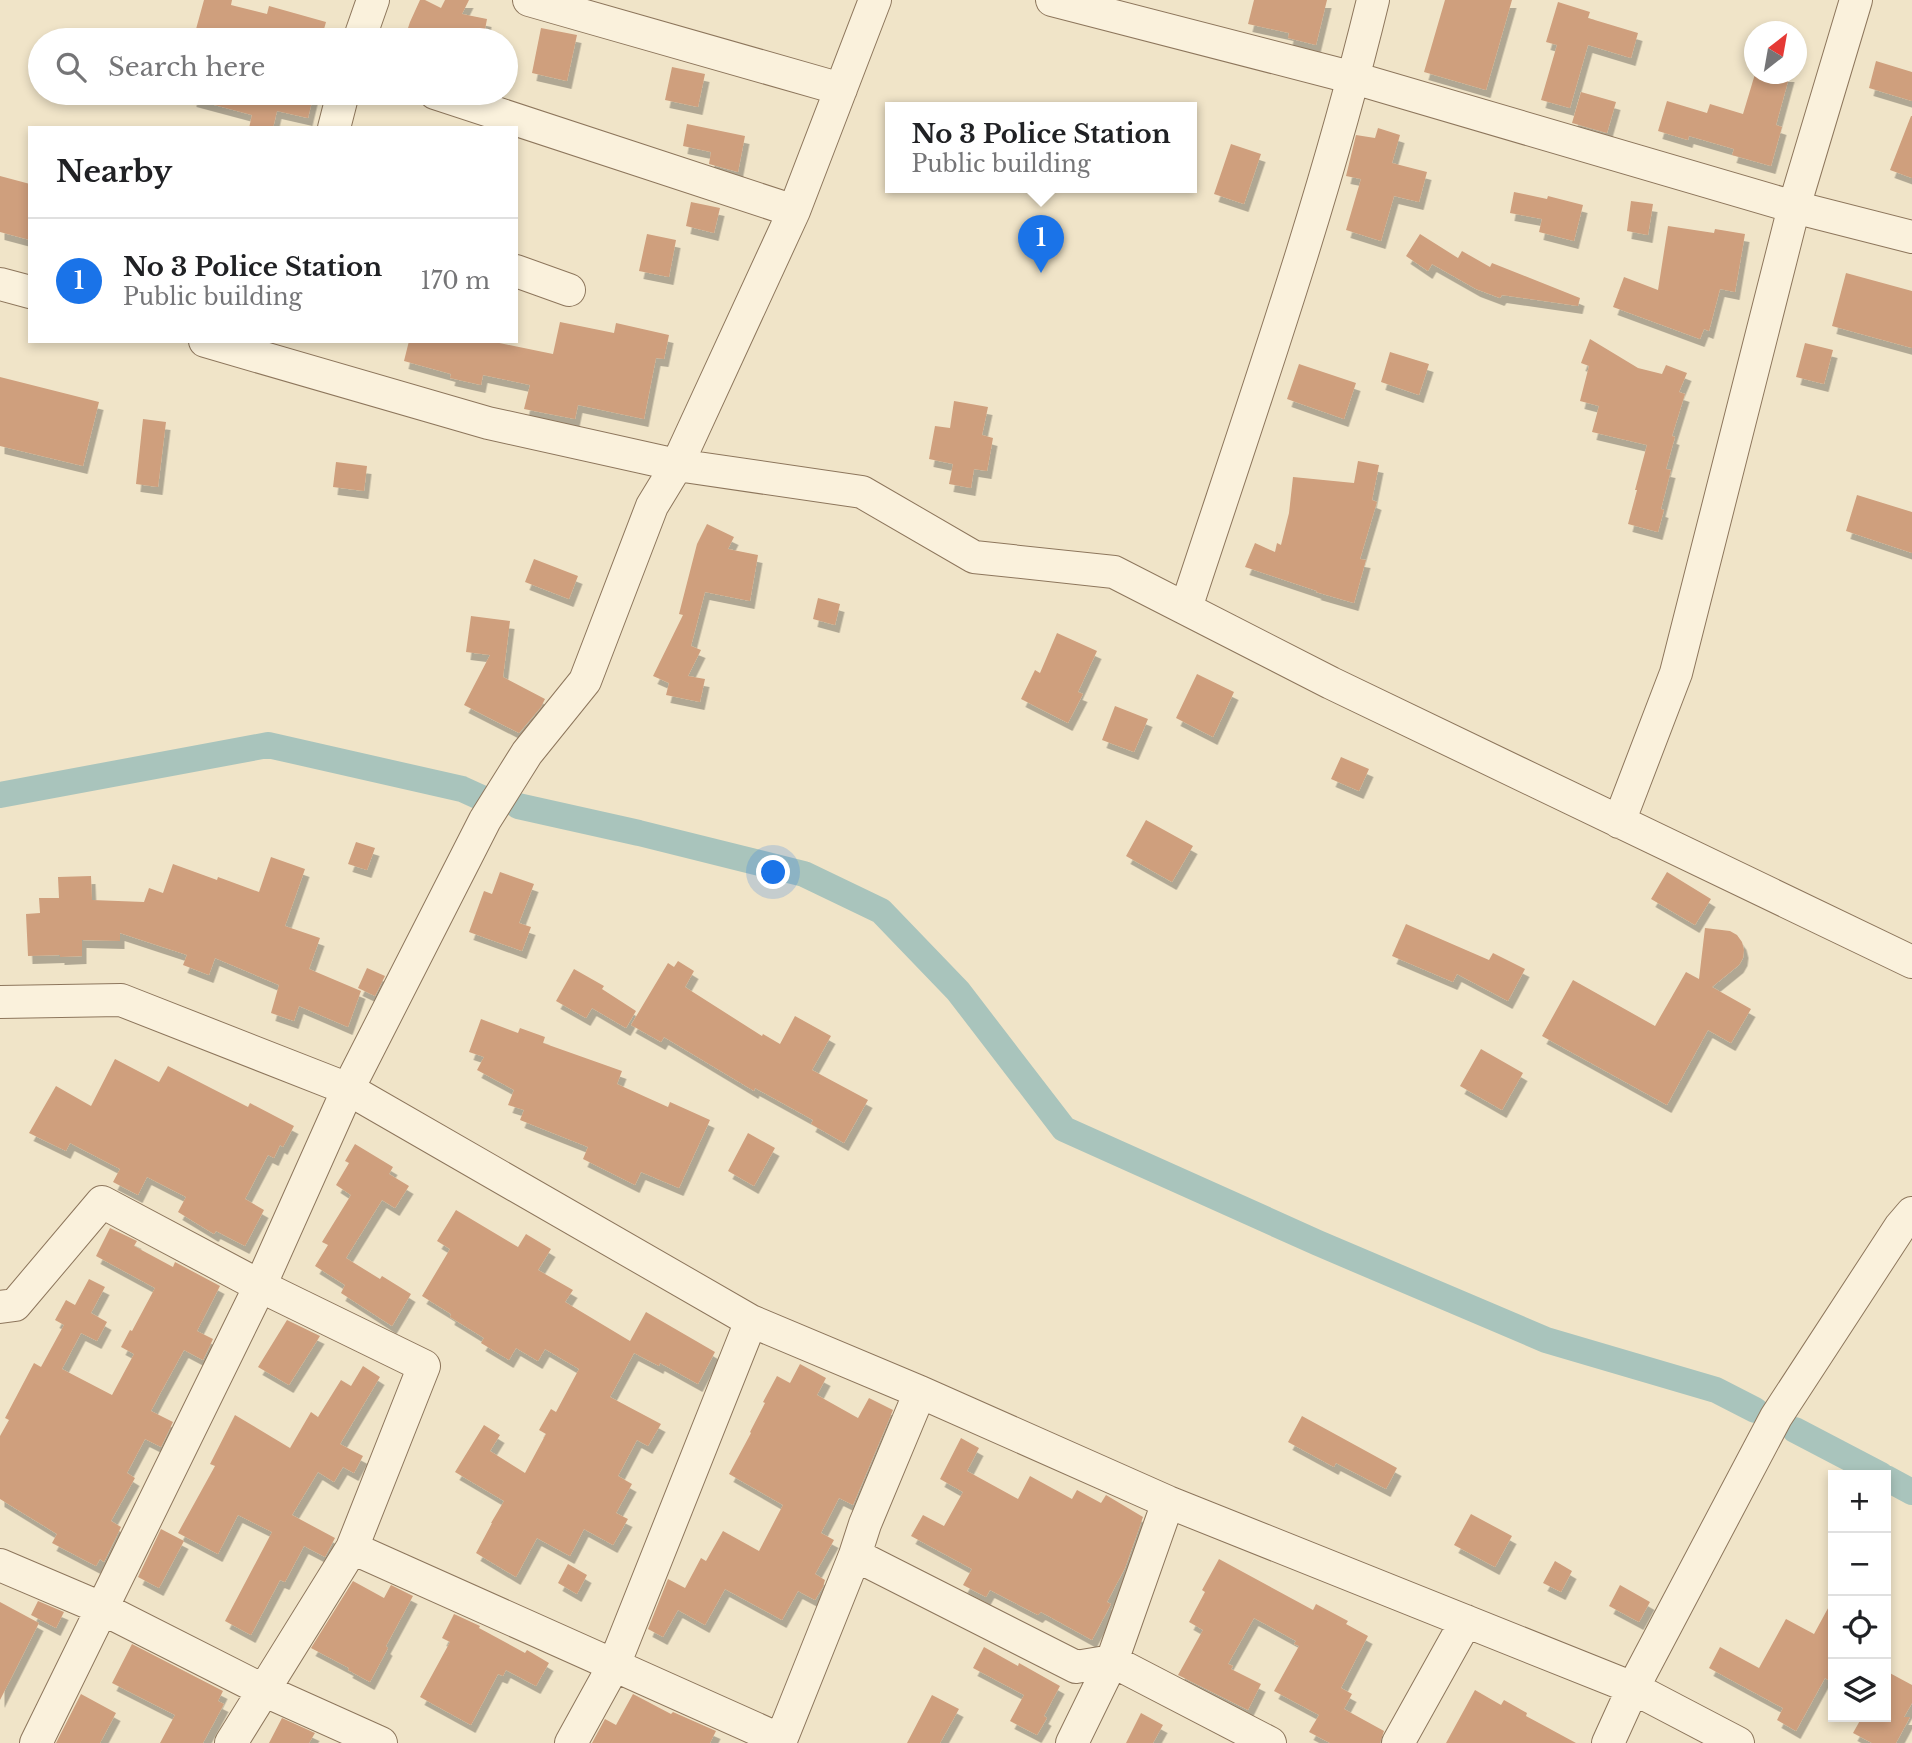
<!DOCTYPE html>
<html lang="en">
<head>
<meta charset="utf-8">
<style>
	:root { --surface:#fff; --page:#f6f6f6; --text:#202124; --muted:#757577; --line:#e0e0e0; --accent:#1a73e8 }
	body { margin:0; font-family:"Libre Baskerville",serif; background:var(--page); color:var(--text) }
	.controls { position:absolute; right:21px; bottom:21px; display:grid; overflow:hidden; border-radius:0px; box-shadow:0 4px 10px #0003 }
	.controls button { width:63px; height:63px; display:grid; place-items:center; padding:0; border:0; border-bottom:2px solid var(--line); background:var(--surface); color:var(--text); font:35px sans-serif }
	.compass { position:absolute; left:1744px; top:21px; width:63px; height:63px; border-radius:50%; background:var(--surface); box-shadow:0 4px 10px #0003; rotate:31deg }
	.you { position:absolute; left:774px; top:873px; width:24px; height:24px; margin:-18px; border:5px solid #fff; border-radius:50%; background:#1a73e8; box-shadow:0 0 0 10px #1a73e833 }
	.badge { display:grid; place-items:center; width:46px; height:46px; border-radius:50%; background:var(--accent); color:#fff; font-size:23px; font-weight:700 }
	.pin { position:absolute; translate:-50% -58px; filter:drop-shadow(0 2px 4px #0008) }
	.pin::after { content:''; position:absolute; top:37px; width:24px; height:21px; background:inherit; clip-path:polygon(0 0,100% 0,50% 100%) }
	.popup { position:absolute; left:885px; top:102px; width:312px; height:91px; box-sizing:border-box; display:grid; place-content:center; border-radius:0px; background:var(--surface); filter:drop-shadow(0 2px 5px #0005); font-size:23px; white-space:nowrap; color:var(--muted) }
	.popup b { font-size:26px; color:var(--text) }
	.popup::after { content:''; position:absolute; left:50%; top:100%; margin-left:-14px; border:14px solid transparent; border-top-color:var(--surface) }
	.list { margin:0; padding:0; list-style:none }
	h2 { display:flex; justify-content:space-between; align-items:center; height:91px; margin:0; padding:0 28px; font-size:30px }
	h2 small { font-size:23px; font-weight:400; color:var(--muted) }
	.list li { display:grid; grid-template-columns:46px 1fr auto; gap:21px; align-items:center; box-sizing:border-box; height:126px; padding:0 28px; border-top:2px solid var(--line) }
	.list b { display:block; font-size:26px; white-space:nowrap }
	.list p { margin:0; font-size:23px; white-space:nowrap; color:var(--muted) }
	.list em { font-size:23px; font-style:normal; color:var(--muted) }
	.icon { flex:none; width:38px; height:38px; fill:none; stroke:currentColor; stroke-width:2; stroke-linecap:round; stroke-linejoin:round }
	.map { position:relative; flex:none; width:1912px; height:1743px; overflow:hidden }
	.search { position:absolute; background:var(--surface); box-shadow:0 4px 10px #0003; left:28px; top:28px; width:490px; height:77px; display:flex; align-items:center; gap:18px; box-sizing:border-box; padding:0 24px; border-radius:38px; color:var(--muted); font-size:26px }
	.panel { position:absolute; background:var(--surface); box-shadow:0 4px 10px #0003; left:28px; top:126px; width:490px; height:217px; border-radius:0px }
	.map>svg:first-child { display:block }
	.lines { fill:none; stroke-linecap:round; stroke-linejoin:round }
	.canal { stroke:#a9c4bc; stroke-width:26 }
	.building { fill:#cf9f7d; filter:url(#shadow) }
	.minor-casing { stroke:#8d765c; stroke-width:34 }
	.minor { stroke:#faf1dc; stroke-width:32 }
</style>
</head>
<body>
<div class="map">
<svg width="1912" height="1743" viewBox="0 0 1912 1743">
	<defs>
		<filter id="shadow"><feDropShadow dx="4.5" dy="8" stdDeviation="0" flood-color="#0004"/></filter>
	</defs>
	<rect width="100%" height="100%" fill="#f0e4c8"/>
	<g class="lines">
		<!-- canal -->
		<path class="canal" d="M0,795L268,745L462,789L484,799
			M518,806L639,833L804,874L881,911L958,991L1064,1129L1318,1243L1546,1340L1716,1390L1755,1410
			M1795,1430L1881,1475
			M1886,1478L1912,1492"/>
	</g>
	<!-- building -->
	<path class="building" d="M204,0H232L231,5L267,14L269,6L326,22L321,40H193Z
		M420,0H425L441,8L445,0H469L462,14L487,19L483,40H404L410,22Z
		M1254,0H1327L1316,45L1288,38L1289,33L1248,24Z
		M1445,0H1512L1486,90L1424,72Z
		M1558,2L1590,12L1588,18L1638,33L1631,58L1588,45L1570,108L1541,100L1557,45L1546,42Z
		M541,28L577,35L567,81L532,73Z
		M1876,61L1912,72V101L1869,88Z
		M672,67L705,74L698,107L665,100Z
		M1755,74H1790L1776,125L1782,127L1771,166L1732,155L1734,149L1689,136L1688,140L1658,131L1667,101L1707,113L1710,104L1743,114Z
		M1581,92L1616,102L1607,133L1572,123Z
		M193,93H314L308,118L277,111L273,128H249L252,115L192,99Z
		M1911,116H1912V178L1890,170Z
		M687,124L745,136L738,172L709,164L711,152L683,146Z
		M1378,128L1400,135L1392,163L1427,172L1419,202L1394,196L1381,241L1346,230L1361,179L1346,176L1356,135L1375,138Z
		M1231,144L1261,154L1244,204L1214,194Z
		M0,176L30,184V240L0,232Z
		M1514,192L1547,199L1548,196L1583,205L1574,241L1539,232L1542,219L1510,213Z
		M1631,201L1653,204L1648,235L1627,231Z
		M691,202L720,208L714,233L686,226Z
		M1668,226L1714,233L1715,229L1745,234L1735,292L1720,289L1709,331L1704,329L1700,339L1613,307L1624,277L1658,290Z
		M647,234L676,240L669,277L639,271Z
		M1420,234L1458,258L1462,251L1490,267L1492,263L1580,298L1578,306L1502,295L1500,298L1476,289L1432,264L1428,271L1406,256Z
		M1846,273L1912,291V348L1832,326Z
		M560,322L614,333L616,323L669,335L664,359L656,358L644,419L578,405L575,419L524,409L530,385L483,375L481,385L450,378L451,374L404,361L409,341H490L553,354Z
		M1590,339L1638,368L1662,374L1666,365L1687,373L1679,392L1685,394L1672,436L1675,437L1666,469L1671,470L1661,509L1664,510L1658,532L1628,524L1637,490H1635L1647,445L1592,432L1599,406L1580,401L1589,366L1581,363Z
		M1805,343L1833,350L1824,384L1796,377Z
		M1390,352L1429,364L1419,395L1381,382Z
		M1299,364L1356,383L1344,419L1287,399Z
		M0,377L99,402L83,466L0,446Z
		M954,401L988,407L982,435L993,438L987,471L974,469L971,488L949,484L953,464L929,459L935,426L950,428Z
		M143,419L166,422L158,487L136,484Z
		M1358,461L1379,465L1372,500L1377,502L1360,559L1366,560L1354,603L1316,592L1317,591L1245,567L1255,543L1275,552L1277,543L1281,545L1289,513L1293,477L1354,483Z
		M336,462L367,466L364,491L333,487Z
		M1857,495L1912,512V553L1846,531Z
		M707,524L734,537L728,549L758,555L750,601L705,592L691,646L701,650L688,676L705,679L700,702L666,695L669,683L653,676L683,615L679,614L697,544Z
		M534,559L578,576L569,599L525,582Z
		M818,598L840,604L835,625L813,619Z
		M471,616L510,621L503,677L545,699L541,707L519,733L464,705L490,655L466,652Z
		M1057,633L1097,651L1078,692L1083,694L1068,723L1021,699L1035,670L1040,673Z
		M1197,674L1234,692L1213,737L1176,718Z
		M1115,706L1148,719L1134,752L1102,740Z
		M1341,757L1369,769L1359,791L1331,779Z
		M1146,820L1193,846L1172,882L1126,856Z
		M356,842L375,848L367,870L348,864Z
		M271,857L305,869L285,926L320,938L309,969L361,991L348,1027L299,1006L294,1021L271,1013L279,985L215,958L209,975L183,965L187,955L120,933V941L82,940V956L60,957V955L28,956L26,914L40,913L39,898H59L58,877L91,876L92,900L144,902L149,888L163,893L173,864L217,880L218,877L259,892Z
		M500,872L534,884L519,923L531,927L522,951L469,932L484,891L492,894Z
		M1667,872L1711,899L1695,925L1651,899Z
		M1406,924L1489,960L1493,953L1525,969L1508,1001L1457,974L1453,982L1392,956Z
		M1705,928L1730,931L1737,935L1742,942L1744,950L1743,958L1739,965L1712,987L1751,1009L1731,1043L1708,1030L1667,1105L1542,1036L1573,980L1655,1026L1686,972L1699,979Z
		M678,961L694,971L685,987L762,1036L763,1034L780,1044L795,1016L831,1036L812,1070L868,1100L844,1143L811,1124L813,1120L755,1088L754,1091L664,1037L661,1042L631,1025L668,963L674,967Z
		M367,968L385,976L375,996L358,988Z
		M574,969L604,986L602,989L636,1011L626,1028L592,1008L586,1018L556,1001Z
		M481,1019L518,1033L520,1028L545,1037L543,1043L622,1071L617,1084L668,1107L670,1102L710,1120L679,1188L641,1172L635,1185L583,1159L588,1147L520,1120L524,1110L508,1105L514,1090L477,1070L484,1057L469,1052Z
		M1481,1049L1523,1073L1502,1110L1460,1086Z
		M115,1059L159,1082L168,1066L248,1107L250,1103L294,1126L283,1147L280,1145L274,1158L268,1155L245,1199L264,1210L245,1246L216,1231L214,1234L178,1212L186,1197L147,1177L138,1195L113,1182L120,1169L70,1143L66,1151L29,1133L56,1086L91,1106Z
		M748,1133L775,1148L754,1186L728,1171Z
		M355,1144L393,1167L389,1174L409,1186L395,1208L382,1200L346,1258L380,1279L382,1276L411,1294L392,1326L341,1293L345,1285L315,1266L328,1245L322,1242L351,1195L336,1185L349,1163L345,1161Z
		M456,1210L518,1247L526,1234L551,1249L538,1270L573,1290L565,1302L630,1341L646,1312L715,1352L698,1384L660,1363L659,1366L634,1353L610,1397L661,1424L648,1446L637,1440L618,1476L632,1484L616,1513L628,1519L613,1545L584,1529L570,1556L537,1538L516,1577L476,1553L492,1523H491L504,1501L455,1472L484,1425L500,1435L490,1451L525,1473L546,1434L539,1430L551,1409L556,1412L579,1369L545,1349L538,1361L516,1348L509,1360L481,1343L484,1338L450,1317L451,1314L422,1296L450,1249L437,1241Z
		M110,1228L137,1241L134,1246L173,1267L175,1262L220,1286L197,1331L213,1339L203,1360L184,1350L161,1392L151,1411L173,1422L161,1447L145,1439L127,1473L135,1478L111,1521L121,1527L104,1562L100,1559L96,1566L52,1543L57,1534L0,1499V1436L9,1420L5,1418L34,1363L41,1367L64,1325L55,1320L66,1300L75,1305L89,1279L105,1287L91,1313L107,1322L97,1341L81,1333L62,1369L112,1395L134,1354L121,1347L130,1330L132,1331L155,1288L96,1256Z
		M287,1320L320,1336L289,1385L258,1367Z
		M800,1364L826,1378L817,1395L858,1418L869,1398L893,1410L853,1505L839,1498L821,1533L834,1540L815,1574L825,1580L823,1587L815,1600L798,1591L782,1620L725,1589L705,1625L678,1610L663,1637L648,1629L668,1579L685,1588L701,1558L706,1561L723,1531L759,1551L783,1505L729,1474L751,1433L750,1432L765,1403L763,1402L777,1376L790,1383Z
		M363,1366L380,1377L340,1444L363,1456L354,1473L343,1467L334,1482L318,1472L292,1515L335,1538L325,1557L304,1546L285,1582L280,1580L251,1635L225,1621L272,1532L238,1515L218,1554L178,1533L215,1466L210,1464L235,1415L290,1448L311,1412L318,1417L341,1380L351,1386Z
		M1302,1416L1397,1468L1386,1489L1336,1463L1334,1467L1288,1442Z
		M961,1438L979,1448L967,1471L1018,1499L1030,1476L1072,1499L1077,1490L1101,1503L1106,1495L1143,1517L1125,1568L1107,1602L1111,1604L1092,1640L1041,1612L1038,1615L990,1590L986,1597L963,1585L972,1569L911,1536L923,1515L944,1526L963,1492L940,1479Z
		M1471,1514L1512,1536L1495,1567L1454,1545Z
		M161,1529L184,1541L159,1588L138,1577Z
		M1219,1559L1313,1610L1316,1604L1348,1621L1346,1624L1368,1636L1341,1688L1352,1694L1344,1709L1384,1731L1380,1743H1330L1309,1732L1319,1715L1274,1691L1299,1646L1294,1644L1296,1641L1254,1618L1228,1664L1233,1666L1231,1669L1261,1684L1248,1710L1178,1675L1203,1630L1189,1622L1205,1592L1202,1590Z
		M1555,1561L1572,1571L1561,1592L1543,1583Z
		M568,1564L587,1575L577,1594L558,1583Z
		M353,1581L384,1598L391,1585L413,1596L386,1646L388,1648L370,1682L348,1670L349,1668L311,1648Z
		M1620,1585L1650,1602L1639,1622L1609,1606Z
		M1833,1599V1683L1825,1678L1796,1731L1777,1720L1783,1708L1709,1668L1720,1647L1759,1668L1786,1619L1814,1634Z
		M38,1601L64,1612L56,1628L31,1615Z
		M0,1602L39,1623L0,1700Z
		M454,1614L480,1626L479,1628L525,1653L527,1650L549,1663L536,1686L506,1670L503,1676L498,1674L471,1725L420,1697L450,1642L442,1638Z
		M132,1644L223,1691L218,1701L224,1704L203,1743H160L175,1715L112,1683Z
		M984,1647L1018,1666L1019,1663L1060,1686L1044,1716L1047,1718L1037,1735L1010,1721L1024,1695L973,1668Z
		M1886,1671L1912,1685V1703L1904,1717H1910L1896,1743H1872L1853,1733L1862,1717H1886Z
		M1475,1690L1501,1705L1504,1700L1527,1713L1526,1716L1576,1743H1446Z
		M81,1694L116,1713L100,1743H56Z
		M633,1694L671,1714L673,1712L716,1731L710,1743H592L605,1719L616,1725Z
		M932,1695L959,1709L940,1743H907Z
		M1141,1713L1163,1725L1153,1743H1126Z
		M282,1718L315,1733L309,1743H269Z"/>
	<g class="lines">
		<!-- minor casing -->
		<g class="minor-casing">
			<path id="minor" d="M529,0L841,89
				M1052,0L1354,78L1794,207L1912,237
				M359,40L373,0
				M435,93L794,211
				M334,128L343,93
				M516,271L569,290
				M0,284L30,292
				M205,341L488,423L677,465L862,492L974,557L1114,572L1331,683L1912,962
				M1186,608C1252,407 1323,206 1373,0
				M1619,822L1676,673L1794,207L1856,0
				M0,1002L121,1000L348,1089L751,1321L920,1392L1168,1502L1633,1688L1738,1743
				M0,1307L15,1305L102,1202L260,1286L424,1366L352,1548L231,1743
				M352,1548L781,1740L855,1555L865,1524L920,1392
				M855,1555L1076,1667L1112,1661L1270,1743
				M0,1565L101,1608L263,1690L381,1743
				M36,1743L260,1286L348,1089L485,820L527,753L585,681L652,506L677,465L794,211L875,0
				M571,1743L614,1665L751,1321
				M1072,1743L1112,1661L1168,1502
				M1398,1743L1466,1621
				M1608,1743L1633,1688L1776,1417L1900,1227L1912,1213"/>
		</g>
		<!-- minor -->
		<use href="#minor" class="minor"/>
	</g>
</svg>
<div class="controls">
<button>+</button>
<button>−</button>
<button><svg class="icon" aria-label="locate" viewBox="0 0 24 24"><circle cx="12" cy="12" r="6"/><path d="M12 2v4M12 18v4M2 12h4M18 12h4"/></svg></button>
<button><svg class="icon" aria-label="layers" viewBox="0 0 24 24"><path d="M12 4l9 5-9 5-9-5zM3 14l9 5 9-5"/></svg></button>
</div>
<svg class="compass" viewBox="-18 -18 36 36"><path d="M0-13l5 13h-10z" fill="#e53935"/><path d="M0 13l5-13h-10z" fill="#757577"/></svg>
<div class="you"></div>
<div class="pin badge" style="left:1041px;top:273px">1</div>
<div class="popup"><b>No 3 Police Station</b>Public building</div>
<div class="search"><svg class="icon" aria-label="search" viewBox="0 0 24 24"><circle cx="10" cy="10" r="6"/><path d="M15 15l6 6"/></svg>Search here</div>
<section class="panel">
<h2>Nearby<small></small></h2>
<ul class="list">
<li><span class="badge">1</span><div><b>No 3 Police Station</b><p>Public building</p></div><em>170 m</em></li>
</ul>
</section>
</div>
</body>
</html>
